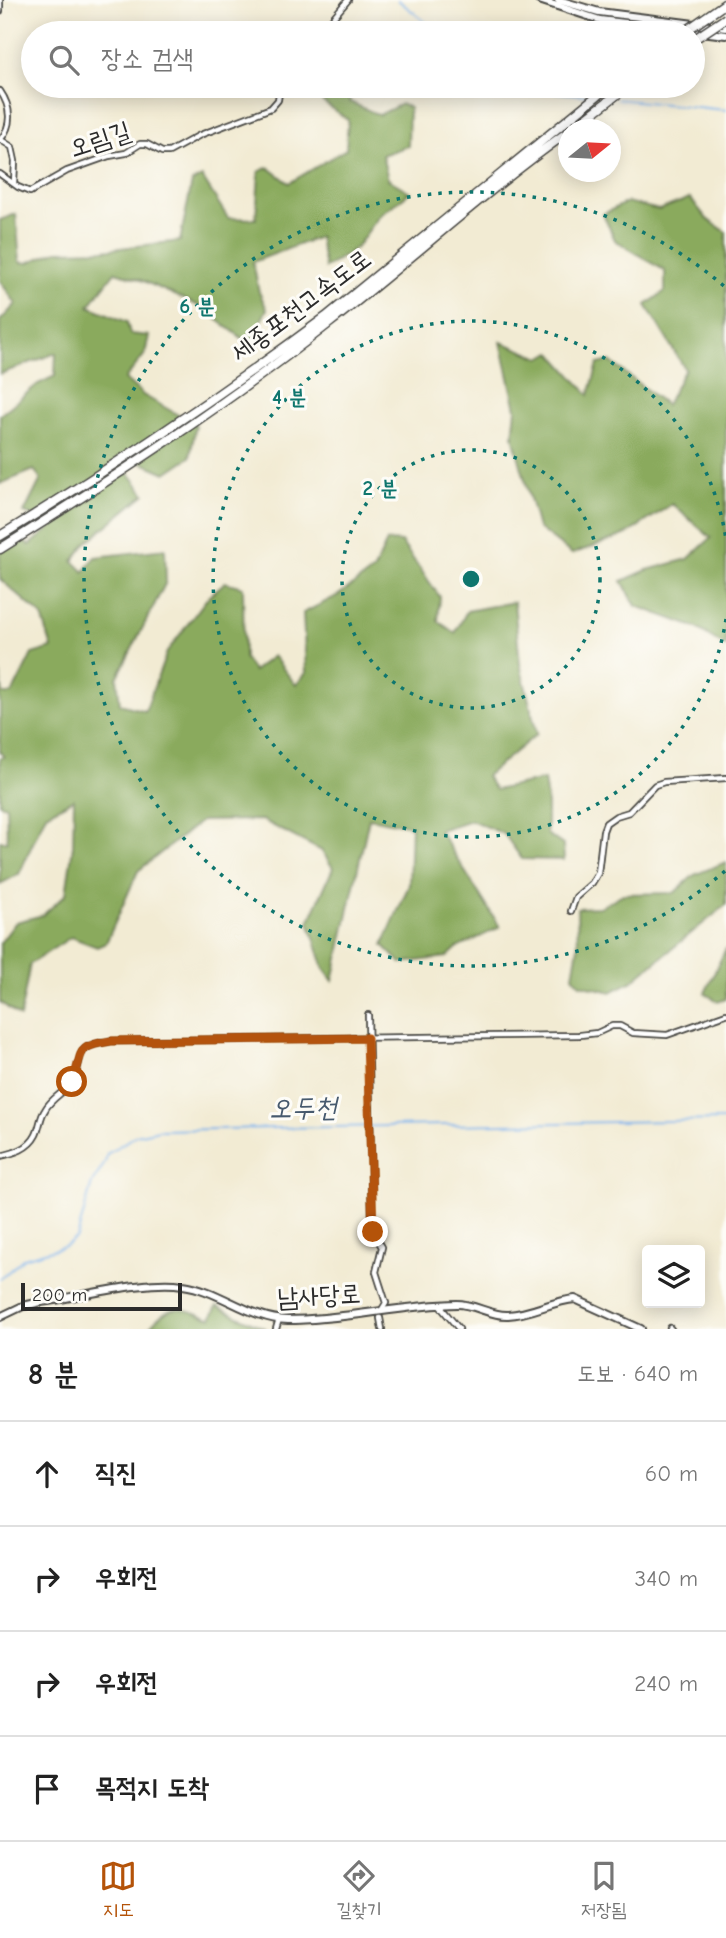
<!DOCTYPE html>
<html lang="ko">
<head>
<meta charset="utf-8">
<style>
	:root { --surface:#fff; --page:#f6f6f6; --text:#222; --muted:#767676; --line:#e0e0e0; --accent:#b45309 }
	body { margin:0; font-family:"Comic Neue","Poor Story",sans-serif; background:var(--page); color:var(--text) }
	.controls { position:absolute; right:21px; bottom:21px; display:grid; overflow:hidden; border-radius:7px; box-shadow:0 4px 18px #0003 }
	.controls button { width:63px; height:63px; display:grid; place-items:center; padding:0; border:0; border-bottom:2px solid var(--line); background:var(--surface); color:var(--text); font:35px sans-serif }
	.compass { position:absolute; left:558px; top:119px; width:63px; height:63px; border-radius:50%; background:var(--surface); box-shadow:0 4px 18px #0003; rotate:72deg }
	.scale { position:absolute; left:21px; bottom:18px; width:161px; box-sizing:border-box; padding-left:7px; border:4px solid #2b2b2b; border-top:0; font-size:19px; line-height:24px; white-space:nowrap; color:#2b2b2b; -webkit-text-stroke:5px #fdfcf7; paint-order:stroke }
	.stop { position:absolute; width:21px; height:21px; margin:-16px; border:5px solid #b45309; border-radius:50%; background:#fff }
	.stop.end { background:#b45309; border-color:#fff; box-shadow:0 2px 7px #0008 }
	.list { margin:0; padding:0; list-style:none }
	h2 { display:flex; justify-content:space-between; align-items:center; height:91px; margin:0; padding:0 28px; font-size:30px }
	h2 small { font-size:23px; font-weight:400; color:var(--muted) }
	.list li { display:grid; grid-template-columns:46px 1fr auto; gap:21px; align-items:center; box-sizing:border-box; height:105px; padding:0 28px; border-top:2px solid var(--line) }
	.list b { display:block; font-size:26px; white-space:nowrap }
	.list em { font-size:23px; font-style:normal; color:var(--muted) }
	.icon { flex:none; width:38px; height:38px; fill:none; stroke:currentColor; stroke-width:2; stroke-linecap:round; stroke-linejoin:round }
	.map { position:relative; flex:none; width:726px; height:1329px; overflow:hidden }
	.search { position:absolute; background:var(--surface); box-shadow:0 4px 18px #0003; left:21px; right:21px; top:21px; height:77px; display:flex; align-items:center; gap:18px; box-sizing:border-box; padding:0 24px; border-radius:38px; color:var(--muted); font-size:26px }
	.sheet { height:511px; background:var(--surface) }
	nav { display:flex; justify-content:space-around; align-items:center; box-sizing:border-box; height:98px; border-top:2px solid var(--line); background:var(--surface); font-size:19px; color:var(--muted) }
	nav a { display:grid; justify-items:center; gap:4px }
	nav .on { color:var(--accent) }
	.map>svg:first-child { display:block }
	.forest { fill:#8aaa5d; stroke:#5a6a44; stroke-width:2 }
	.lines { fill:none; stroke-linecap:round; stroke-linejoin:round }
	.stream { stroke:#7cb2eb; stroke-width:2 }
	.street-casing { stroke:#494844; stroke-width:8 }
	.secondary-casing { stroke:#494844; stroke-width:10 }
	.highway-casing { stroke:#494844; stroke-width:11 }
	.street { stroke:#fff; stroke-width:4.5 }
	.secondary { stroke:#fff; stroke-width:6 }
	.highway { stroke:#fff; stroke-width:8 }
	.highway-bridge-casing { stroke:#494844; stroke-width:11; stroke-linecap:butt }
	.highway-bridge { stroke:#fff; stroke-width:8 }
	.route { stroke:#b45309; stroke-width:9 }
	.ring { fill:none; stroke:#0f766e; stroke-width:3.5; stroke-dasharray:3.5 7 }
	.labels { text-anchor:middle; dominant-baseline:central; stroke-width:6; stroke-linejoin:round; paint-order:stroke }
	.street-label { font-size:26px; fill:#2b2b2b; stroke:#fdfcf7 }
	.water-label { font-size:28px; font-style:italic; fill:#475a6e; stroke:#fdfcf7 }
	.centre { fill:#0f766e; stroke:#fdfcf7; stroke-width:3.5 }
	.ring-label { font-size:21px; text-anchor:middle; font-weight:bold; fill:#0f766e; stroke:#fdfcf7; stroke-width:6; stroke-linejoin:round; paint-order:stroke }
</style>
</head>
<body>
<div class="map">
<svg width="726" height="1329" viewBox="0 0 726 1329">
	<rect width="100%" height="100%" fill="#fdfcf7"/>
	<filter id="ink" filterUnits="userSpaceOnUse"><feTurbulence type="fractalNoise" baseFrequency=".0143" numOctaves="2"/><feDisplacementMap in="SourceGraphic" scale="14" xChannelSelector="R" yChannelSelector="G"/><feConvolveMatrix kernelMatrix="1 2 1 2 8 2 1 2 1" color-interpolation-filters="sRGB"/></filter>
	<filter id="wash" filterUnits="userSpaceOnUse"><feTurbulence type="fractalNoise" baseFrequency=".00686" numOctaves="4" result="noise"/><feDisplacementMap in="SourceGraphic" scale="28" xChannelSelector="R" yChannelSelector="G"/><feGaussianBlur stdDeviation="1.57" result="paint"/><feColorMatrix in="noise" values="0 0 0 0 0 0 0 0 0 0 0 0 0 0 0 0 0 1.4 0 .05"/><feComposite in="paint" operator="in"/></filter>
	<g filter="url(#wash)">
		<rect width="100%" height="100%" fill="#f2ebd3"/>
		<!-- forest -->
		<path class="forest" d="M322,86L347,89L350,102L379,115L401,104L409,107L408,146L382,155L388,179L410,192L379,216L356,248L325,268L319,237L253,262L259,292L267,309L250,344L199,306L139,279L115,272L89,306L127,322L130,334L149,336L145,354L125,379L143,395L196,425L190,457L166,473L138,461L118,459L145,494L87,542L73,561L84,572L95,557L165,549L166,582L117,678L120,704L145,711L167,652L208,597L225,582L243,587L244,658L253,671L273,656L296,685L306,673L303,613L337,596L374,570L387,541L401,542L440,597L438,621L455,633L467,611L514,602L520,664L537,734L486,776L495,790L544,780L547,800V834L563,845L564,860L522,859L504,834L471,820L439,830L500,927L457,948L447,957L401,963L383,945L409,885L411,826L369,818L333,981L324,969L309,922L333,868L322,851L262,820L201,821L138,871L106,943L97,947L71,937L30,964L20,1017L0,1002V943L16,922L43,915L66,894L73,846L74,799L46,814L19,874L0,884V841H7L6,806L0,804V758L4,757L0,752V673L3,694H12L32,654L52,648L42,616L0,579V534L9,535L30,545L55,524L24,513L41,479L34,470L0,484V415L38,384L55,376L56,353L0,374V321L16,304L0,281V220L16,214L20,262L27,263L57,251L103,250L180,241L192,182L202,177L228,218L256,219L259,172L268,167L289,183L346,149L348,120L323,102L315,89Z
			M690,198L707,219L726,232V647L697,628L636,606L622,581L647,570L688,559L711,538L672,504L627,534L572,554L538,528L513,436L516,409L501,342L541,358L551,352L589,395L598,364L610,361L666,405L685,369L646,305L665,291V271L615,240L603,214L627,202L659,210Z
			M726,862V905L631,982L611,992L580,984L573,976L578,947L577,908L600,907L623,894L674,893L694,875Z
			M726,948V999L718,1002L705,993Z
			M217,1306L266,1329H148C171,1300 180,1308 211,1318Z"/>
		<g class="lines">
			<!-- stream -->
			<path class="stream" d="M398,0L439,33
				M506,86L510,88L593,96
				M616,99L726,110
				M0,1279L24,1258L65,1246L77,1237L92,1183L105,1163L107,1154L136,1135L159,1130L726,1120"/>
		</g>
	</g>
	<g filter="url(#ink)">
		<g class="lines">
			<!-- street casing -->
			<g class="street-casing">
				<path id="street" d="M0,11V0
					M320,33L348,0
					M0,91C11,107 13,125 0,140
					M1,140L12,147L15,161L14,183
					M0,174L18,187L30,192L67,171L109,156L126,153L140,144H147L162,152H169L200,135L271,108L278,100L280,86
					M571,911L576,897L592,883L598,873L603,831L606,823L616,816L629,812L655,785L664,782L726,778
					M368,1015L372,1218L373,1232L382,1247L376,1272L386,1303L381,1311
					M0,1156C14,1153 29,1149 36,1135C40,1127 40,1117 45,1110C51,1098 64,1093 71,1083C87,1057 68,1047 111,1041L580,1035L597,1033L612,1026H620L633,1033L667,1035L726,1014
					M439,1305L459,1329
					M380,1318L382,1329
					M670,1328L671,1329
					M276,1329L279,1319"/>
			</g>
			<!-- secondary casing -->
			<g class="secondary-casing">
				<path id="secondary" d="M539,0L600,20L726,35
					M558,0L599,12L726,28
					M0,1317L23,1306L41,1302C81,1297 145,1279 183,1285C220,1290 249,1319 288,1320C344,1320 400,1305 457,1304C475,1304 491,1316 508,1315C532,1314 552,1301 575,1299L641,1329"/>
			</g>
			<!-- highway casing -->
			<g class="highway-casing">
				<path id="highway" d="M571,130L628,86
					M0,536C112,468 221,395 326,317L609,86
					M0,549C112,479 224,406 328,324C409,261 485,191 568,132"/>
			</g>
			<!-- street -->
			<use href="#street" class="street"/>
			<!-- secondary -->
			<use href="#secondary" class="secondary"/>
			<!-- highway -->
			<use href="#highway" class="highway"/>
			<!-- highway-bridge casing -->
			<g class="highway-bridge-casing">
				<path id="highway-bridge" d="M683,33L726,3
					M693,40L726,18"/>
			</g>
			<!-- highway-bridge -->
			<use href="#highway-bridge" class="highway-bridge"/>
		</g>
	</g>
	<g class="lines" filter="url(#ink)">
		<!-- route -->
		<path class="route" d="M72,1082C85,1054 71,1047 111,1041L367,1038L373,1232"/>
	</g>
	<!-- distance rings -->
	<g class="ring">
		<circle cx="471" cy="579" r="129"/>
		<path d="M726 619A258 258 0 1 1 726 539"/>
		<path d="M725 871A387 387 0 1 1 725 287"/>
	</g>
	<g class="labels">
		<!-- street labels -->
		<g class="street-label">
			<text transform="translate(100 140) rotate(-18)">오림길</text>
			<text transform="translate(301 306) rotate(-37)">세종포천고속도로</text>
			<text transform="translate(319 1296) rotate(-3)">남사당로</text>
		</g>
		<!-- water labels -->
		<g class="water-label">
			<text transform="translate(303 1108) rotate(-1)">오두천</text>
		</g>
	</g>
	<circle cx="471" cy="579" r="10" class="centre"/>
	<g class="ring-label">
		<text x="197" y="313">6 분</text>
		<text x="289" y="404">4 분</text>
		<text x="380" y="495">2 분</text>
	</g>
</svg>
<div class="controls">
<button><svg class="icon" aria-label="layers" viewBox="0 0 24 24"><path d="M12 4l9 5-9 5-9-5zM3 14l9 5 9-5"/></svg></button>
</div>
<svg class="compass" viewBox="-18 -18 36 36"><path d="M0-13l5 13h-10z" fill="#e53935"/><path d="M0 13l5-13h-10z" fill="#767676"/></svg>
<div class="scale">200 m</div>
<div class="stop" style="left:72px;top:1082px"></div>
<div class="stop end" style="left:373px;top:1232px"></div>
<div class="search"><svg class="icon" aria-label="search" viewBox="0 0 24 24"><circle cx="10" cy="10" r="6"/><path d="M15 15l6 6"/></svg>장소 검색</div>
</div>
<section class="sheet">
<h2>8 분<small>도보 · 640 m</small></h2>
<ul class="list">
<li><svg class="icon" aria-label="ahead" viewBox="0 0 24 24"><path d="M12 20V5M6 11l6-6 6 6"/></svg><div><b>직진</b></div><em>60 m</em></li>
<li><svg class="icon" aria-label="right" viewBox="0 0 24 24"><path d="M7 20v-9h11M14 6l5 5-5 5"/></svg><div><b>우회전</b></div><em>340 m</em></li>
<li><svg class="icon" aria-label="right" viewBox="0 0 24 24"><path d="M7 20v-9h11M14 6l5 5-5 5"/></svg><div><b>우회전</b></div><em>240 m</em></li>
<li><svg class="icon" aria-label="arrive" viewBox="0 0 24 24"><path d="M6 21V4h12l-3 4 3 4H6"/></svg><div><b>목적지 도착</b></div></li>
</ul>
</section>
<nav>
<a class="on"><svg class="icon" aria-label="map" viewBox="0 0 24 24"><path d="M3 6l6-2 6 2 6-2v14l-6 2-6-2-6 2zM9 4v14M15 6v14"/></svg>지도</a>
<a><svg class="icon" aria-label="directions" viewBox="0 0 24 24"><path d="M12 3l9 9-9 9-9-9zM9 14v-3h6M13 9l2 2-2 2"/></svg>길찾기</a>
<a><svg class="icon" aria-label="saved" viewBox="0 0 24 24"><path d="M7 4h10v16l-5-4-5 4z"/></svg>저장됨</a>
</nav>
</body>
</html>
